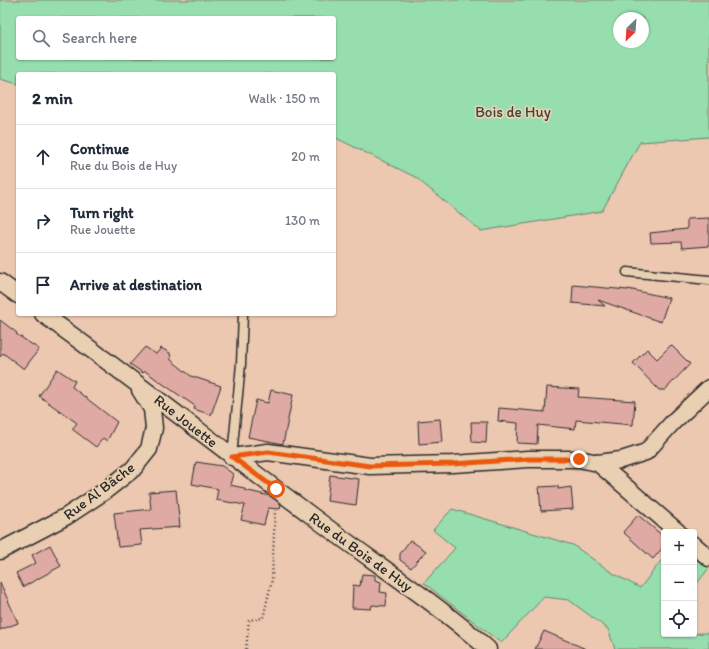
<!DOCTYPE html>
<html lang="en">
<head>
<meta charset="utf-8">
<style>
	:root { --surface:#fff; --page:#f2f2f3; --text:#1f2937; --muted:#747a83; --line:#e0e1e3 }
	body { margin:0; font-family:Itim,sans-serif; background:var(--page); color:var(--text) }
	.controls { position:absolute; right:12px; bottom:12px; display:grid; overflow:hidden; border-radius:4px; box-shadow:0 1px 3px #0004 }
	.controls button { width:36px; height:36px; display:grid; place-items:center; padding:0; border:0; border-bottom:1px solid var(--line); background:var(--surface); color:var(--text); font:20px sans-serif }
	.compass { position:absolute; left:613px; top:12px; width:36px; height:36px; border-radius:50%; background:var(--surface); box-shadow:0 1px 3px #0004; rotate:205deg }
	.stop { position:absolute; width:12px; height:12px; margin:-9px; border:3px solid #ea580c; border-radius:50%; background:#fff }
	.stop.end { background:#ea580c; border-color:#fff; box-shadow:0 1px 4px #0008 }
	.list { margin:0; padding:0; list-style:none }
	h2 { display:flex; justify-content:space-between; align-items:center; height:52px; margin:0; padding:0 16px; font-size:17px }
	h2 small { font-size:13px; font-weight:400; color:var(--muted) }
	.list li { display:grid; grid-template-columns:26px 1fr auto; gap:12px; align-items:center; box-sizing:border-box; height:64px; padding:0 16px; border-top:1px solid var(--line) }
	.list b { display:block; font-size:15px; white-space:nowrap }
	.list p { margin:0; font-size:13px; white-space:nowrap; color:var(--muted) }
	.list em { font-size:13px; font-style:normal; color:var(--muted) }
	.icon { flex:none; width:22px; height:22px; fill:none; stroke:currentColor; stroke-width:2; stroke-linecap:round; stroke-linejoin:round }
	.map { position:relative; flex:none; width:709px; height:649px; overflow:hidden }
	.search { position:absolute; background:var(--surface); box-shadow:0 1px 3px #0004; left:16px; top:16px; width:320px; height:44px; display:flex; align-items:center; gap:10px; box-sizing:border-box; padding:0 14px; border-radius:4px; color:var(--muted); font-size:15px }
	.panel { position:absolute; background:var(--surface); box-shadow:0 1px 3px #0004; left:16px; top:72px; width:320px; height:244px; border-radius:4px }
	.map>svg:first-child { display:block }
	.green { fill:#96dead; stroke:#60846c; fill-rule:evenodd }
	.building { fill:#e0aaa4; stroke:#2b2b2b }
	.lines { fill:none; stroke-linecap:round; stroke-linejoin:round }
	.service-casing { stroke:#2b2b2b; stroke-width:11 }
	.minor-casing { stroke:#2b2b2b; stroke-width:19 }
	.path { stroke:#2b2b2b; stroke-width:2.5; stroke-dasharray:1 3; stroke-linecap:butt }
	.service { stroke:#ead0b2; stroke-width:8 }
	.minor { stroke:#ead0b2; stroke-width:16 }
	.route { stroke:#ea580c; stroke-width:5 }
	.labels { text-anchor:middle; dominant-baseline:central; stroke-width:3.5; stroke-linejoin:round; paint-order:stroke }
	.park-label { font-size:15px; fill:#3b463e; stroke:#ead0b2 }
	.street-label { font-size:15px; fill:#2b2b2b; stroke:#ead0b2 }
</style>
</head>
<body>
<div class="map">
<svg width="709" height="649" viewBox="0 0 709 649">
	<rect width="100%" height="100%" fill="#ecc8b1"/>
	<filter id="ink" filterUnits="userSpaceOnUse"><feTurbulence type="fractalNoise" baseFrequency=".025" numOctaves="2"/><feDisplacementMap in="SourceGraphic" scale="8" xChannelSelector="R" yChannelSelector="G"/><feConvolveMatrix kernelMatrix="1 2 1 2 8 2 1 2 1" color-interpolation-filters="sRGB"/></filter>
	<g filter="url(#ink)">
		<!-- green -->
		<path class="green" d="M0,0H709V137L640,142L602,211L481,231L415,177L334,137V74H18V84L0,79ZM18,18H334V58H18ZM619,18H643V42H619Z
			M452,509L573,545L611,572L640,588L664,557V634L709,633V649H615L608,629L569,600L544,597L501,643L424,583L455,548L433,530Z
			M694,557L709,568L694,587Z"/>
		<!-- building -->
		<path class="building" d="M709,218V246L682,248L681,242L651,243L650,233L687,229V219Z
			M573,285L628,290V289L669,298L661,322L598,300L605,306L572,303Z
			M0,320L17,333L16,334L39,349L24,369L3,353L0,357Z
			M671,345L690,364L665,390H659L633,363L647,349L657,359Z
			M145,347L156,354L161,348L170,353L171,360L191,376L221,386L211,415L194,409L195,406L163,384L145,371L143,373L130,364Z
			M57,369L75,381L72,387L117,422L107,441L103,438L96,447L72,429L77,423L39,396Z
			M547,387L579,389L578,397L635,401L633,425L576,420L575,429L538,425L537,444L517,443L518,423L498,421L499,408L545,412Z
			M271,390L293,395L283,444L248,437L256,400L268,403Z
			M440,419L442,442L419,444L418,421Z
			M471,422H487L486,443L472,442Z
			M196,462L222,466L233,474L230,485L244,488V490L270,496L281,504L280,509L268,508L264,525L241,520L245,505L216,500L218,489L192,484Z
			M330,475L359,479L356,505L327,501Z
			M558,486V489L571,487L573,509L541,511L539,487Z
			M176,490L180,527L140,530L142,545L118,547L114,513L151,509L149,492Z
			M638,515L664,537V546L653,559L623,532Z
			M410,540L426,551L411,568L400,560V554Z
			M50,545L61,566L23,587L16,573L36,563L32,555Z
			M362,574L375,575V580L381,582L380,592L387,593L386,606L372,605L371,609L352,608L353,585L360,586Z
			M0,582L18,623L0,630Z
			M544,631L586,649H535Z"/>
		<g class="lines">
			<!-- service casing -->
			<g class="service-casing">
				<path id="service" d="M627,272L709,280
					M232,456L241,364L243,314"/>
			</g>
			<!-- minor casing -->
			<g class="minor-casing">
				<path id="minor" d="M0,282L18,295
					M43,314C134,380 222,449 312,516C370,560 433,600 488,649
					M232,457L268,452L370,466L453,464L528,459H579L598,463L621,460L646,452L673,422L709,388
					M598,463L678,532
					M694,545L709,558
					M0,551L67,516L105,491L133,469L149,449L154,428L152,409L140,390"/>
			</g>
			<!-- path -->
			<path class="path" d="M246,649L249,620L263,618L272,580L275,510"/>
			<!-- service -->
			<use href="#service" class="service"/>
			<!-- minor -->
			<use href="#minor" class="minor"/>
		</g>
	</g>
	<g class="lines" filter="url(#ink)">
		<!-- route -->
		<path class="route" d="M276,489L232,457L268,452L370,466L453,464L528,459H579"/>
	</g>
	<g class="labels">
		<!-- park labels -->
		<g class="park-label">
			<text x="513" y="112">Bois de Huy</text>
		</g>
		<!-- street labels -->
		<g class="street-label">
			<text transform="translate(186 421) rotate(38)">Rue Jouette</text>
			<text transform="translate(99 491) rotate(-37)">Rue Al Bâche</text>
			<text transform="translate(361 552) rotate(36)">Rue du Bois de Huy</text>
		</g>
	</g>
</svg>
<div class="controls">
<button>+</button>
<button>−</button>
<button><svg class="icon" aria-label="locate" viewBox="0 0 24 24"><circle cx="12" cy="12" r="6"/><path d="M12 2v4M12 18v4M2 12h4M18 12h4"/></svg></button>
</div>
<svg class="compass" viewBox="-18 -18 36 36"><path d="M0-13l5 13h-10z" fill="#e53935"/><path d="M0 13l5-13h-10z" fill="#747a83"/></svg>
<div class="stop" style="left:276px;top:489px"></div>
<div class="stop end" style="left:579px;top:459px"></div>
<div class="search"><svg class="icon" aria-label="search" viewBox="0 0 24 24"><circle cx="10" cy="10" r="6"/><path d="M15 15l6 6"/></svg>Search here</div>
<section class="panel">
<h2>2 min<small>Walk · 150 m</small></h2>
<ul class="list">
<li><svg class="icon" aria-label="ahead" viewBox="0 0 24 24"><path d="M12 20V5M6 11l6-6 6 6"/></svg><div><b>Continue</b><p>Rue du Bois de Huy</p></div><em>20 m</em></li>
<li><svg class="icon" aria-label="right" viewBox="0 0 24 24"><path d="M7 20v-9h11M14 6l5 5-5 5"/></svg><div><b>Turn right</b><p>Rue Jouette</p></div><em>130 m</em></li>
<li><svg class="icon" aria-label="arrive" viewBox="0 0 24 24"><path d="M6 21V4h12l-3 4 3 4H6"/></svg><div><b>Arrive at destination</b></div></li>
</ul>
</section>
</div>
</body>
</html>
